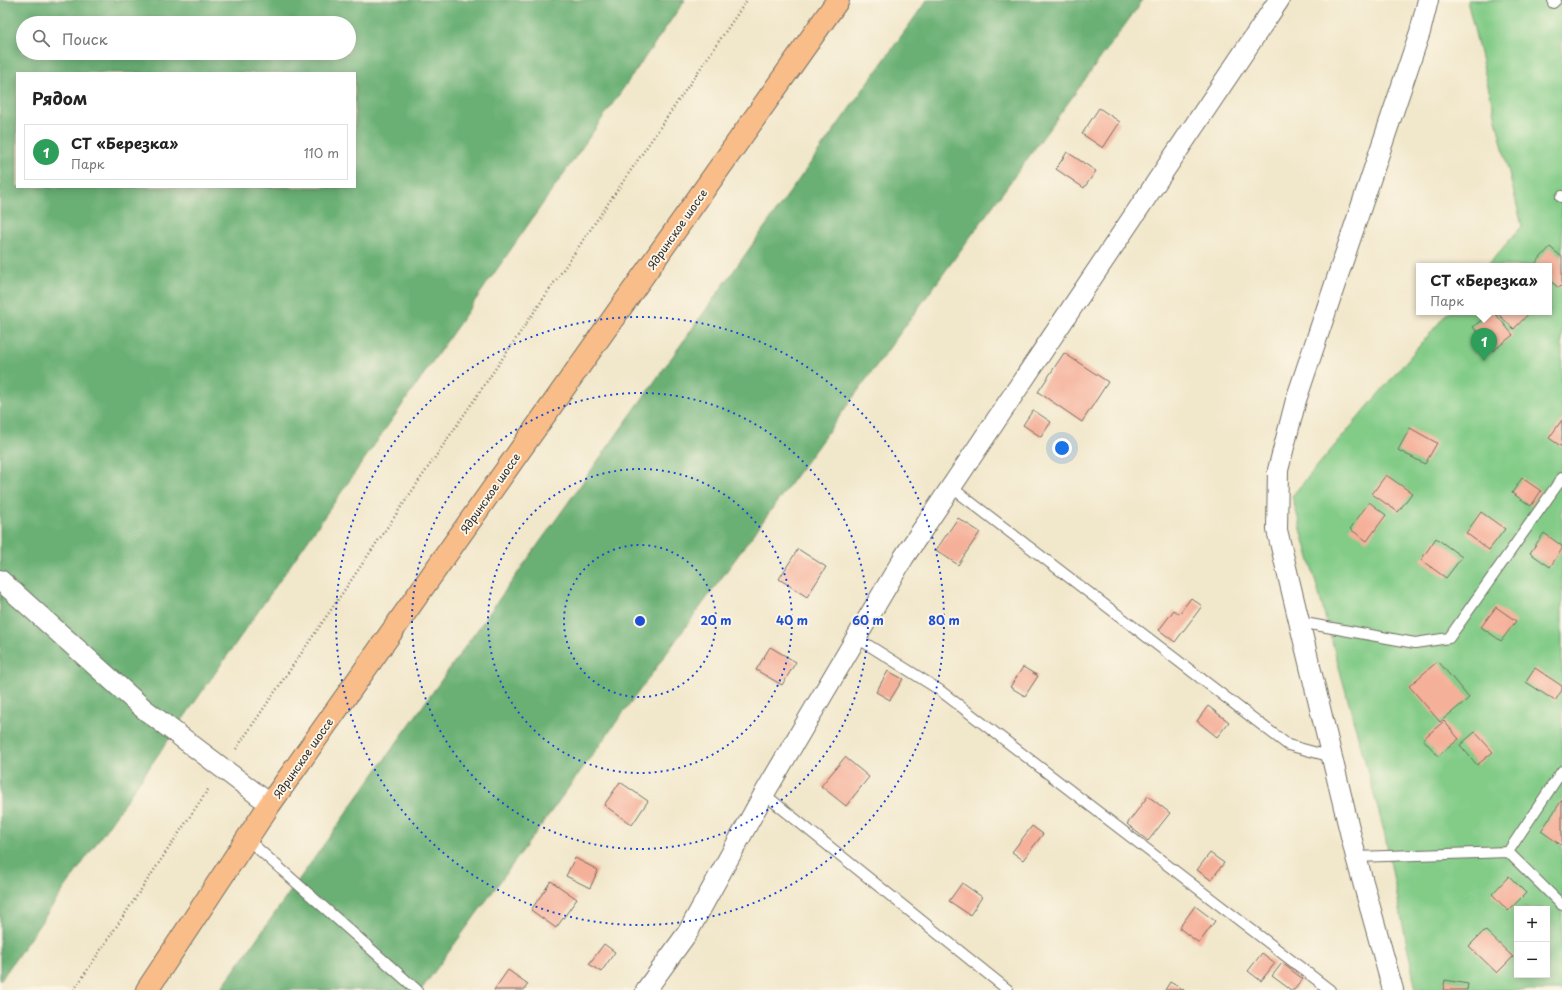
<!DOCTYPE html>
<html lang="ru">
<head>
<meta charset="utf-8">
<style>
	:root { --surface:#fff; --page:#f2f2f2; --text:#222; --muted:#767676; --line:#e0e0e0; --accent:#db2777 }
	body { margin:0; font-family:"Playpen Sans",sans-serif; background:var(--page); color:var(--text) }
	.controls { position:absolute; right:12px; bottom:12px; display:grid; overflow:hidden; border-radius:0px; box-shadow:0 2px 10px #0003 }
	.controls button { width:36px; height:36px; display:grid; place-items:center; padding:0; border:0; border-bottom:1px solid var(--line); background:var(--surface); color:var(--text); font:20px sans-serif }
	.you { position:absolute; left:1062px; top:448px; width:14px; height:14px; margin:-10px; border:3px solid #fff; border-radius:50%; background:#1a73e8; box-shadow:0 0 0 6px #1a73e833 }
	.badge { display:grid; place-items:center; width:26px; height:26px; border-radius:50%; background:var(--accent); color:#fff; font-size:13px; font-weight:700 }
	.pin { position:absolute; translate:-50% -33px; filter:drop-shadow(0 1px 2px #0008) }
	.pin::after { content:''; position:absolute; top:21px; width:14px; height:12px; background:inherit; clip-path:polygon(0 0,100% 0,50% 100%) }
	.popup { position:absolute; left:1416px; top:263px; width:136px; height:52px; box-sizing:border-box; display:grid; place-content:center; border-radius:0px; background:var(--surface); filter:drop-shadow(0 1px 3px #0005); font-size:13px; white-space:nowrap; color:var(--muted) }
	.popup b { font-size:15px; color:var(--text) }
	.popup::after { content:''; position:absolute; left:50%; top:100%; margin-left:-8px; border:8px solid transparent; border-top-color:var(--surface) }
	.list { margin:0; padding:0; list-style:none }
	h2 { display:flex; justify-content:space-between; align-items:center; height:52px; margin:0; padding:0 16px; font-size:17px }
	h2 small { font-size:13px; font-weight:400; color:var(--muted) }
	.list li { display:grid; grid-template-columns:26px 1fr auto; gap:12px; align-items:center; box-sizing:border-box; height:56px; margin:0 8px 8px; padding:0 8px; border:1px solid var(--line); border-radius:0px }
	.list b { display:block; font-size:15px; white-space:nowrap }
	.list p { margin:0; font-size:13px; white-space:nowrap; color:var(--muted) }
	.list em { font-size:13px; font-style:normal; color:var(--muted) }
	.icon { flex:none; width:22px; height:22px; fill:none; stroke:currentColor; stroke-width:2; stroke-linecap:round; stroke-linejoin:round }
	.map { position:relative; flex:none; width:1562px; height:990px; overflow:hidden }
	.search { position:absolute; background:var(--surface); box-shadow:0 2px 10px #0003; left:16px; top:16px; width:340px; height:44px; display:flex; align-items:center; gap:10px; box-sizing:border-box; padding:0 14px; border-radius:22px; color:var(--muted); font-size:15px }
	.panel { position:absolute; background:var(--surface); box-shadow:0 2px 10px #0003; left:16px; top:72px; width:340px; height:116px; border-radius:0px }
	.map>svg:first-child { display:block }
	.green { fill:#83cc88; stroke:#577c5a; fill-rule:evenodd }
	.forest { fill:#6ab074; stroke:#4a6e50; fill-rule:evenodd }
	.building { fill:#f5b09a }
	.lines { fill:none; stroke-linecap:round; stroke-linejoin:round }
	.lane-casing { stroke:#706d63; stroke-width:12 }
	.street-casing { stroke:#706d63; stroke-width:22 }
	.primary-casing { stroke:#706d63; stroke-width:24 }
	.path { stroke:#706d63; stroke-width:2.5; stroke-dasharray:1 3; stroke-linecap:butt }
	.lane { stroke:#fff; stroke-width:10 }
	.street { stroke:#fff; stroke-width:20 }
	.primary { stroke:#f9bd89; stroke-width:22 }
	.ring { fill:none; stroke:#1d4ed8; stroke-width:2; stroke-dasharray:2 4 }
	.labels { text-anchor:middle; dominant-baseline:central; stroke-width:4; stroke-linejoin:round; paint-order:stroke }
	.street-label { font-size:11px; fill:#2b2b2b; stroke:#fcf5e5 }
	.centre { fill:#1d4ed8; stroke:#fcf5e5; stroke-width:2 }
	.ring-label { font-size:12px; text-anchor:middle; font-weight:bold; fill:#1d4ed8; stroke:#fcf5e5; stroke-width:4; stroke-linejoin:round; paint-order:stroke }
</style>
</head>
<body>
<div class="map">
<svg width="1562" height="990" viewBox="0 0 1562 990">
	<rect width="100%" height="100%" fill="#fcf5e5"/>
	<filter id="ink" filterUnits="userSpaceOnUse"><feTurbulence type="fractalNoise" baseFrequency=".025" numOctaves="2"/><feDisplacementMap in="SourceGraphic" scale="8" xChannelSelector="R" yChannelSelector="G"/><feConvolveMatrix kernelMatrix="1 2 1 2 8 2 1 2 1" color-interpolation-filters="sRGB"/></filter>
	<filter id="wash" filterUnits="userSpaceOnUse"><feTurbulence type="fractalNoise" baseFrequency=".012" numOctaves="4" result="noise"/><feDisplacementMap in="SourceGraphic" scale="16" xChannelSelector="R" yChannelSelector="G"/><feGaussianBlur stdDeviation="0.9" result="paint"/><feColorMatrix in="noise" values="0 0 0 0 0 0 0 0 0 0 0 0 0 0 0 0 0 1.4 0 .05"/><feComposite in="paint" operator="in"/></filter>
	<g filter="url(#wash)">
		<rect width="100%" height="100%" fill="#f1e7cb"/>
		<!-- green -->
		<path class="green" d="M1467,0H1562V990H1416L1384,831L1292,496L1448,312H1549V266H1487L1522,226ZM1517,909H1547V975H1517Z"/>
		<!-- forest -->
		<path class="forest" d="M0,0H685L0,981ZM23,23H349V53H23ZM17,73H355V187H17Z
			M927,0H1143L421,990H220Z"/>
		<g id="blocks">
			<!-- building -->
			<path class="building" d="M1099,108L1120,122L1103,148L1082,134Z
				M1067,152L1096,171L1084,188L1056,169Z
				M1550,247L1562,257V285L1559,288L1549,280V266H1533Z
				M1491,312H1494L1513,335L1493,351L1473,327Z
				M1500,312H1530L1514,329L1498,314Z
				M1064,353L1108,382L1082,422L1038,392Z
				M1033,410L1051,422L1041,437L1023,425Z
				M1562,420V447L1549,438Z
				M1410,428L1437,443L1425,464L1398,450Z
				M1386,475L1412,493L1398,512L1372,494Z
				M1522,478L1541,491L1531,506L1512,493Z
				M1369,502L1386,515L1367,541L1350,529Z
				M1481,512L1505,529L1489,550L1466,533Z
				M958,518L980,532L958,565L936,550Z
				M1544,533L1562,546V549L1550,567L1530,553Z
				M1436,538L1462,557L1446,578L1421,560Z
				M798,549L826,567L807,597L779,579Z
				M1191,598L1202,606L1175,642L1159,630L1174,610L1179,614Z
				M1496,607L1516,621L1501,641L1481,627Z
				M770,647L796,662L782,685L756,670Z
				M1438,661L1469,698L1440,722L1409,686Z
				M1023,667L1038,676L1025,696L1010,687Z
				M1535,668L1562,686V690L1555,701L1526,682Z
				M888,671L903,679L890,700L876,692Z
				M1208,706L1229,722L1217,737L1197,721Z
				M1444,721L1459,739L1438,756L1423,739Z
				M1475,732L1493,752L1477,765L1460,745Z
				M845,757L869,777L846,806L821,786Z
				M620,782L648,801L632,825L604,805Z
				M1148,796L1170,813L1148,841L1127,824Z
				M1562,800V844L1561,845L1541,831Z
				M1032,826L1043,834L1023,860L1012,852Z
				M1210,853L1224,863L1211,880L1197,870Z
				M575,858L598,870L590,888L566,876Z
				M1509,876L1526,893L1508,911L1492,894Z
				M551,881L577,899L556,928L531,910Z
				M962,883L982,897L970,915L949,901Z
				M1195,906L1215,921L1199,943L1179,928Z
				M1485,930L1513,957L1497,973L1469,946Z
				M604,944L615,952L601,972L589,964Z
				M1262,953L1275,963L1261,981L1248,971Z
				M1282,963L1303,979L1294,990H1291L1272,976Z
				M508,970L528,984L524,990H494Z
				M1445,980L1468,984L1467,990H1443Z
				M1170,982L1184,990H1165Z"/>
		</g>
	</g>
	<g filter="url(#ink)">
		<use href="#blocks" fill-opacity="0" stroke="#706d63" stroke-width="1"/>
		<g class="lines">
			<!-- lane casing -->
			<g class="lane-casing">
				<path id="lane" d="M1553,3L1556,0
					M1561,197L1562,196
					M951,487L1288,745L1332,757
					M1299,622L1415,643L1449,638L1562,478
					M857,638L938,689L1330,990
					M1562,771L1508,852L1562,905
					M764,794L1008,990
					M247,839L417,990
					M1356,857L1508,852"/>
			</g>
			<!-- street casing -->
			<g class="street-casing">
				<path id="street" d="M0,580L144,709L270,804
					M646,990L688,932L764,794L904,557L1279,0
					M1393,990L1356,857L1277,530L1278,470L1296,400L1420,32L1428,0"/>
			</g>
			<!-- primary casing -->
			<g class="primary-casing">
				<path id="primary" d="M147,990L270,804L838,0"/>
			</g>
			<!-- path -->
			<path class="path" d="M236,749L747,0
				M74,990L209,788"/>
			<!-- lane -->
			<use href="#lane" class="lane"/>
			<!-- street -->
			<use href="#street" class="street"/>
			<!-- primary -->
			<use href="#primary" class="primary"/>
		</g>
	</g>
	<!-- distance rings -->
	<g class="ring">
		<circle cx="640" cy="621" r="76"/>
		<circle cx="640" cy="621" r="152"/>
		<circle cx="640" cy="621" r="228"/>
		<circle cx="640" cy="621" r="304"/>
	</g>
	<g class="labels">
		<!-- street labels -->
		<g class="street-label">
			<text transform="translate(677 229) rotate(-55)">Ядринское шоссе</text>
			<text transform="translate(490 493) rotate(-55)">Ядринское шоссе</text>
			<text transform="translate(303 758) rotate(-55)">Ядринское шоссе</text>
		</g>
	</g>
	<circle cx="640" cy="621" r="6" class="centre"/>
	<g class="ring-label">
		<text x="716" y="625">20 m</text>
		<text x="792" y="625">40 m</text>
		<text x="868" y="625">60 m</text>
		<text x="944" y="625">80 m</text>
	</g>
</svg>
<div class="controls">
<button>+</button>
<button>−</button>
</div>
<div class="you"></div>
<div class="pin badge" style="left:1484px;top:361px;background:#2e9e5b">1</div>
<div class="popup"><b>СТ «Березка»</b>Парк</div>
<div class="search"><svg class="icon" aria-label="search" viewBox="0 0 24 24"><circle cx="10" cy="10" r="6"/><path d="M15 15l6 6"/></svg>Поиск</div>
<section class="panel">
<h2>Рядом<small></small></h2>
<ul class="list">
<li><span class="badge" style="background:#2e9e5b">1</span><div><b>СТ «Березка»</b><p>Парк</p></div><em>110 m</em></li>
</ul>
</section>
</div>
</body>
</html>
